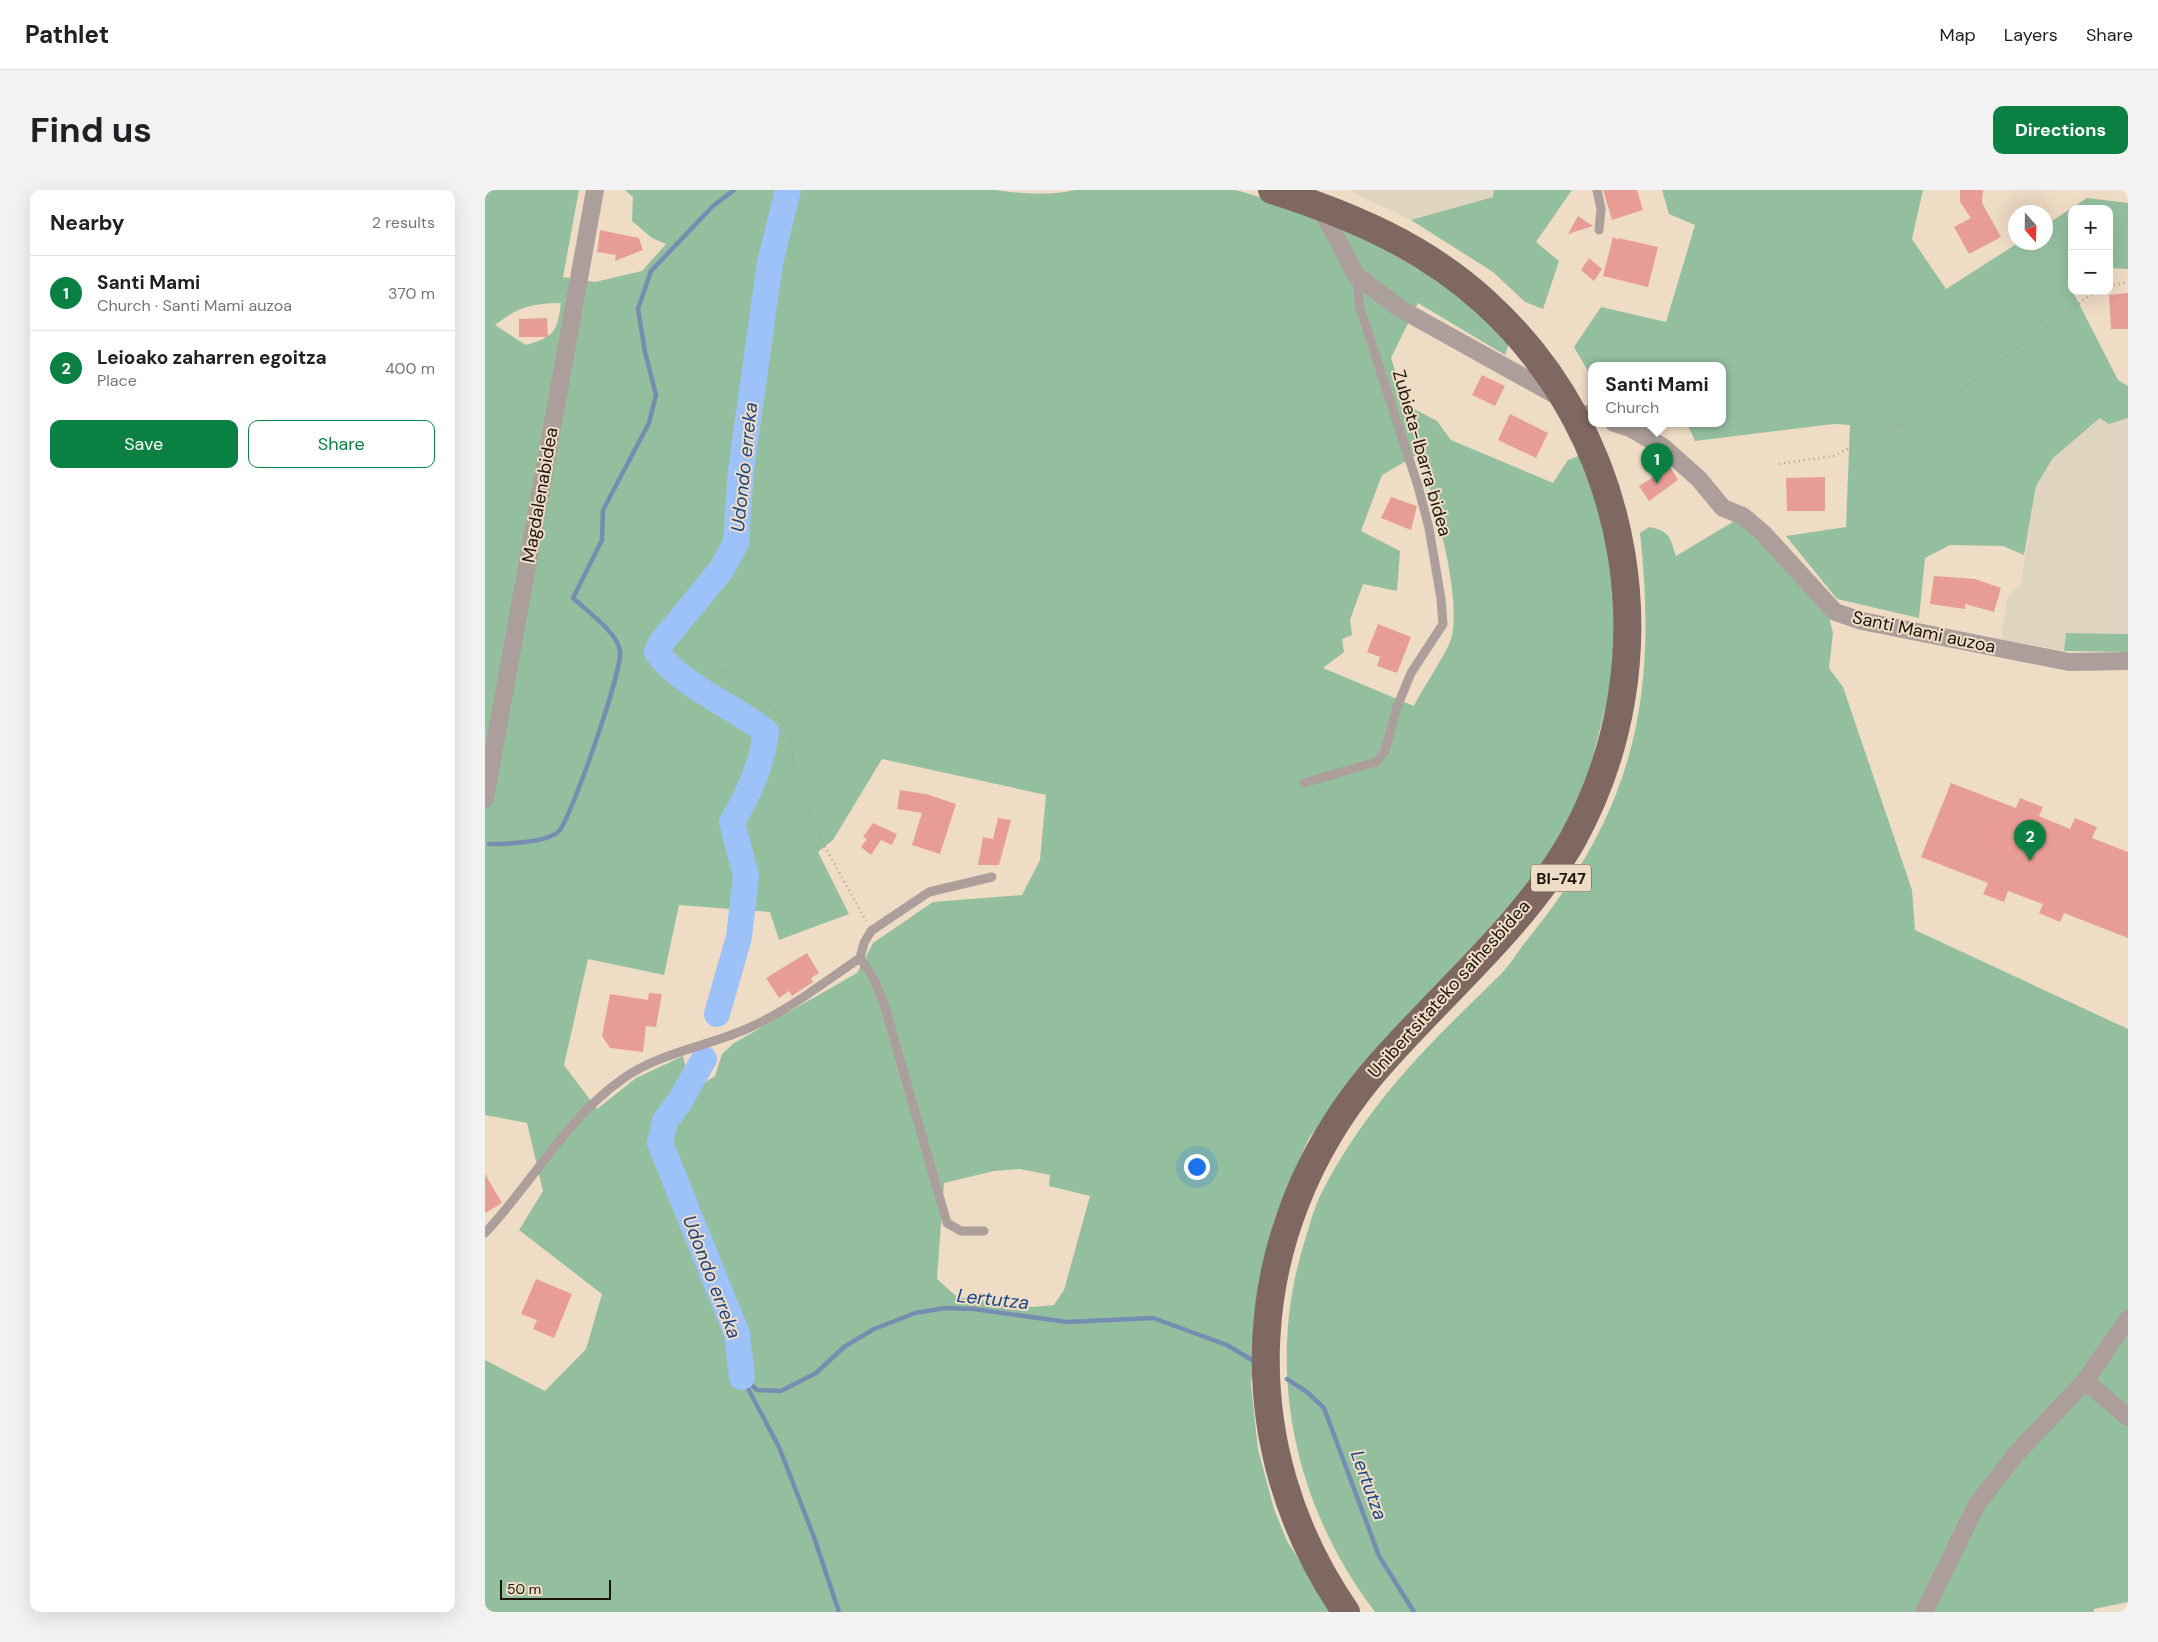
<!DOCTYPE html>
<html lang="en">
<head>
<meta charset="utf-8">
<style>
	:root { --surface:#fff; --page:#f2f2f2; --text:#202124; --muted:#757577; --line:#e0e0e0; --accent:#0b8043 }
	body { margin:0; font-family:"DM Sans",sans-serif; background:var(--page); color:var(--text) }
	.controls { position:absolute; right:15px; top:15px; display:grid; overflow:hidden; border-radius:10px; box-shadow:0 5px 20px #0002 }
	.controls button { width:45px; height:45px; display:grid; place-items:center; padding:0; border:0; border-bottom:1px solid var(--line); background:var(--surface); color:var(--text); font:25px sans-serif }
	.compass { position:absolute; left:1523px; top:15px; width:45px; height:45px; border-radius:50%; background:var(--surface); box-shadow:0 5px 20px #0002; rotate:160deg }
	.scale { position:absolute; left:15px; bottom:12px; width:111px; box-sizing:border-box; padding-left:5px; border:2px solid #1a140c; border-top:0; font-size:14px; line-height:18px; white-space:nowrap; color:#1a140c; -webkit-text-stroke:4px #efdcc5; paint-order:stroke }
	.you { position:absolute; left:711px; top:976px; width:18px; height:18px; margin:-12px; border:4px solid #fff; border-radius:50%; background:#1a73e8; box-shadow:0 0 0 8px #1a73e833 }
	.badge { display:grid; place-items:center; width:32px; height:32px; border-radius:50%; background:var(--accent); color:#fff; font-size:16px; font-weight:700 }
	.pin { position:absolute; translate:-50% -41px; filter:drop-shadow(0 1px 2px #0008) }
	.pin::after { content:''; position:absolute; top:26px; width:18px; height:15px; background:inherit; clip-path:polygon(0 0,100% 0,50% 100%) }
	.popup { position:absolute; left:1103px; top:172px; width:138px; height:65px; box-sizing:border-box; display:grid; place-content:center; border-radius:10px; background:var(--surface); filter:drop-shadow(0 1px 4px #0005); font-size:16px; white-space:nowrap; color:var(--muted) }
	.popup b { font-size:19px; color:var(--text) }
	.popup::after { content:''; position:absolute; left:50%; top:100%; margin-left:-10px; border:10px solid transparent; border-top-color:var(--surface) }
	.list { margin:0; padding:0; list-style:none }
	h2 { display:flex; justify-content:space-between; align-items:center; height:65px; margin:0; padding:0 20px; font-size:21px }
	h2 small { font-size:16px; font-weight:400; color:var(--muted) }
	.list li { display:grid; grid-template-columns:32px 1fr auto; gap:15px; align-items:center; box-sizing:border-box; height:75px; padding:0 20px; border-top:1px solid var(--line) }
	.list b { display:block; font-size:19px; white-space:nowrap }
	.list p { margin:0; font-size:16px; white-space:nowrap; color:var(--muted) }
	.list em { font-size:16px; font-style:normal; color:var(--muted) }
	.actions { display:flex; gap:10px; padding:15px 20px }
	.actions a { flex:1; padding:11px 0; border:1px solid var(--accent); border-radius:10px; text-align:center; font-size:18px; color:var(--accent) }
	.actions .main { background:var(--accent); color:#fff }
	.map { position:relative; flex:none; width:1643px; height:1422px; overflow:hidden; border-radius:10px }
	header { display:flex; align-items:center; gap:30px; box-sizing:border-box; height:70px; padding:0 25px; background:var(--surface); border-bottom:1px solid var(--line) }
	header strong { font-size:24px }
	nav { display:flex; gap:28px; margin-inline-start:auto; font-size:18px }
	.intro { display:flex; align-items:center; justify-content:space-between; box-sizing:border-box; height:120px; padding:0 30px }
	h1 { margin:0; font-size:35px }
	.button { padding:12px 22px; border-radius:10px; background:var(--accent); color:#fff; font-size:18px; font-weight:700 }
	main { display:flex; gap:30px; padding:0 30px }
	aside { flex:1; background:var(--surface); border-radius:10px; box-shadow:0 5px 20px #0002 }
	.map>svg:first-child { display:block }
	.industrial { fill:#ded4bf }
	.green { fill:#94bf9f; fill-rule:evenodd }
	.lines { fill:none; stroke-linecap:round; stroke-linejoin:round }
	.stream { stroke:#768db2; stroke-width:4.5 }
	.river { stroke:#9dc1f9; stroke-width:26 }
	.building { fill:#e79d96 }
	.path { stroke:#ad9e8c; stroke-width:2.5; stroke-dasharray:1 4; stroke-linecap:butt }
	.service { stroke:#ab9e9b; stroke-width:9 }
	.minor { stroke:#ab9e9b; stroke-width:18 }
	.primary { stroke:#7f6862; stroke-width:28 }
	.labels { text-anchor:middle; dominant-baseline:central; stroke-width:4; stroke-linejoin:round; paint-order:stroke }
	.shield { fill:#efdcc5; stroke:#5a5044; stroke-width:1 }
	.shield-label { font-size:16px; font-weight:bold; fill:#1a140c }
	.street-label { font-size:18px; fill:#1a140c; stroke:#efdcc5 }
	.water-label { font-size:19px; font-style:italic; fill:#184384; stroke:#efdcc5 }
</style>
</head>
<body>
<header>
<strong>Pathlet</strong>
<nav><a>Map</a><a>Layers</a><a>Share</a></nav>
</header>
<div class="intro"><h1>Find us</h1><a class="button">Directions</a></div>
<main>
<aside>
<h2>Nearby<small>2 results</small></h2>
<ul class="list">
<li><span class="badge">1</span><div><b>Santi Mami</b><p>Church · Santi Mami auzoa</p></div><em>370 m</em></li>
<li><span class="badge">2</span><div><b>Leioako zaharren egoitza</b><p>Place</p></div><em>400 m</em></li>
</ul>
<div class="actions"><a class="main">Save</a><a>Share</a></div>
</aside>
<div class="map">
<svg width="1643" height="1422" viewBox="0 0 1643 1422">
	<rect width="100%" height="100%" fill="#efdcc5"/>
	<!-- industrial -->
	<path class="industrial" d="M867,0H1009L1008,7L926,30L869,3Z
		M1616,228L1624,234L1643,228V444L1581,443L1579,461L1516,449L1523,406L1536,393L1551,296L1568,268Z"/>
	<!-- green -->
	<path class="green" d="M0,0H94L78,87L110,92L157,81L181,54L167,48L147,31L148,7L140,0H510C537,4 563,6 590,0H751L825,22L854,34L960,94L1025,151L1020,165L933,113L906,168L922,215L952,231L966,250L1068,293L1083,270L1096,265L1122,346L1131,437L1127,491L1097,611L1044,697L888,865L850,911L823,950L791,1024L782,1056L775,1091L766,1195L773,1259L789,1319L802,1351L847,1422H0V1170L60,1201L101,1159L117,1104L34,1040L58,1001L42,933L0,925ZM76,113C72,142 69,147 41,155L10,135C35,116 45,114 76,113ZM935,263C948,313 976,397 967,446C965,458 936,501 929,516L838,478L859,462L857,449L867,445L865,430L878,394L912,401L915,361L876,341L897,285ZM397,569L561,605L555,670L537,705L448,712L388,753L372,783L249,853L237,864L230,886L214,896L202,883L198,866L151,888L112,919L79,875L103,769L179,785L194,715L285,722L294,750L364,724L333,662L348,650ZM535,979L565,985L564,996L605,1006L579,1100L569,1115L548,1117L472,1107L452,1089L459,993L509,981Z
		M1009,0H1087L1051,52L1074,71L1058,119L1040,112L1008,82L926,30L1008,7Z
		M1177,0H1438L1427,49L1461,99L1533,53L1560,52L1561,35L1602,8L1643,13V79L1624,78V19H1587V92L1584,94L1633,190L1643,196V228L1624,234L1615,228L1568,268L1551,296L1539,365L1518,356L1465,355L1440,368L1434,428L1352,409L1301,346L1361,337L1365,235L1349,234L1210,251L1202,233H1237V175H1107V188L1089,157L1116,117L1181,132L1210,35L1184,24Z
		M1251,330L1263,337L1343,423L1348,443L1344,478L1358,497L1427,700L1430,740L1643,839V1120L1598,1184L1522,1266L1433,1422H890C809,1316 779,1178 820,1050C825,1034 829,1018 836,1004C852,972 873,940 895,912C930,867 972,827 1012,788C1022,779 1030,766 1038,755C1069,717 1097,678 1118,634C1164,539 1166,444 1155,343L1164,337C1185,341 1185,347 1191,366Z
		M1581,443L1643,444V462L1579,461Z
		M1643,1145V1412L1609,1419V1422H1447L1499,1318L1533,1272L1600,1202Z"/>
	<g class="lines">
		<!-- stream -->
		<path class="stream" d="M4,654C19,654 63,653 74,641C87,626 138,479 135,461C133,443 101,420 88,408L117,350L118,320L164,233L171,205L160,162L153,119L166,81L228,16L249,0
			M257,1187L272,1200L296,1201L331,1183L359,1157L389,1139L430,1123L460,1118L489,1119L582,1132L668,1128L742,1155L772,1173
			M802,1189L822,1202L839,1218L894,1366L929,1422
			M259,1191L294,1257L329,1347L354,1422"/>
		<!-- river -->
		<path class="river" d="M232,824L254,747L261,686L247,632C264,604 277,575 281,542C249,516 196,496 172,462L176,453L236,380L251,353L256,280L285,73L303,0
			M219,869L193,914L180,931L175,953L252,1144L257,1187"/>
	</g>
	<!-- building -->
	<path class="building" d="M1118,0H1152L1158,20L1127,30Z
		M1475,0H1498L1497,13L1516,47L1484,64L1469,37L1486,28L1475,12Z
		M1093,26L1108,36L1083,44Z
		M115,40L154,48L158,60L130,71L131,65L112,62Z
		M1128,47L1134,50L1133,48L1173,57L1163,97L1118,86Z
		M1104,68L1117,79L1109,91L1096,80Z
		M1643,103V139H1626L1624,105Z
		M62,128L63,147H34V129Z
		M997,185L1020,196L1010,216L987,205Z
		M1025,224L1063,243L1051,268L1013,250Z
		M1186,278L1193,290L1164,311L1154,296L1179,280Z
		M1340,287V321H1302L1301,288Z
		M906,307L932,316L926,340L896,328Z
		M1449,386L1490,389L1516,398L1509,422L1480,414V419L1445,414Z
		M893,434L926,447L912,483L892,476L895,467L882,462Z
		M1466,593L1531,618L1535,608L1558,617L1554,626L1585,639L1590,628L1612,637L1607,648L1643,662V748L1579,723L1575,732L1554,723L1558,714L1523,701L1519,712L1498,704L1503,693L1436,667Z
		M415,600L441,604L471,614L455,664L427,655L437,623L412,619Z
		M513,628L526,630L514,675H493L498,647L508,649Z
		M388,633L412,644L407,655L396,650L386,665L376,657L382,649L378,647Z
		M322,763L334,783L326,788L328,792L307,806L304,801L294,808L281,788Z
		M164,803L177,804L171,837L161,836L158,862L125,858L117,846L125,804L163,810Z
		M0,984L17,1013L0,1023Z
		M51,1089L87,1104L69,1148L48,1139L52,1130L36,1124Z"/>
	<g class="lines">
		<!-- path -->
		<path class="path" d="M1624,96L1643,92
			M1294,274L1348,266L1439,223L1472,203L1604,106L1614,101
			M226,477L256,488L290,522L303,543L308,557V575L315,600L334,646L381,731"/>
		<!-- service -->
		<path class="service" d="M1112,0L1116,19L1114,40
			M819,593L891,572L900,561L912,517L926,483L958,434L956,409L944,338L933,296L875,118L871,86
			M375,768L389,789L399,814L462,1033L476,1041H499
			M0,1043C48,992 81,928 139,888C175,863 219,857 259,840C300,823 338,793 375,768L379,753L386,741L444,702L507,687"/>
		<!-- minor -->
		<path class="minor" d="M834,15L871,85L914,118L1074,207
			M1102,224L1107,225
			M1129,233L1145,238L1178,257L1214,289L1238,318L1258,326L1278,343L1350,422L1377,431L1584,472L1643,471
			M0,609L110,0
			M1600,1191L1643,1227
			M1439,1422L1492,1314L1531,1264L1600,1191L1643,1129"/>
		<!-- primary -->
		<path class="primary" d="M787,0C865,25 939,56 1000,112C1150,248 1185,472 1088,649C1038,738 951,808 886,885C756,1042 745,1254 861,1422"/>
	</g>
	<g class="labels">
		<!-- shield labels -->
		<rect class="shield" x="1046" y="674.5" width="60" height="27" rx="4"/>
		<g class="shield-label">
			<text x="1076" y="688">BI-747</text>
		</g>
		<!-- street labels -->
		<g class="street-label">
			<text transform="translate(937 263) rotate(74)">Zubieta-Ibarra bidea</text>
			<text transform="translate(55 305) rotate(-80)">Magdalenabidea</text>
			<text transform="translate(1439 442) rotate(12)">Santi Mami auzoa</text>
			<text transform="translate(964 799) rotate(-48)">Unibertsitateko saihesbidea</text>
		</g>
		<!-- water labels -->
		<g class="water-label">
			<text transform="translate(259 277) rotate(-84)">Udondo erreka</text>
			<text transform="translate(227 1087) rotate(69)">Udondo erreka</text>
			<text transform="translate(508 1109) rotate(6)">Lertutza</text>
			<text transform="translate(884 1295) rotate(70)">Lertutza</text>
		</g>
	</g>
</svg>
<div class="controls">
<button>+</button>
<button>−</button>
</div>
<svg class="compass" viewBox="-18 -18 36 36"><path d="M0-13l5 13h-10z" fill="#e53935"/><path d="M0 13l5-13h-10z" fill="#757577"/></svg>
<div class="scale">50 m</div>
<div class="you"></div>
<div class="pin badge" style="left:1172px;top:294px">1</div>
<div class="popup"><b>Santi Mami</b>Church</div>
<div class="pin badge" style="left:1545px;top:671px">2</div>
</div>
</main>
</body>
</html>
